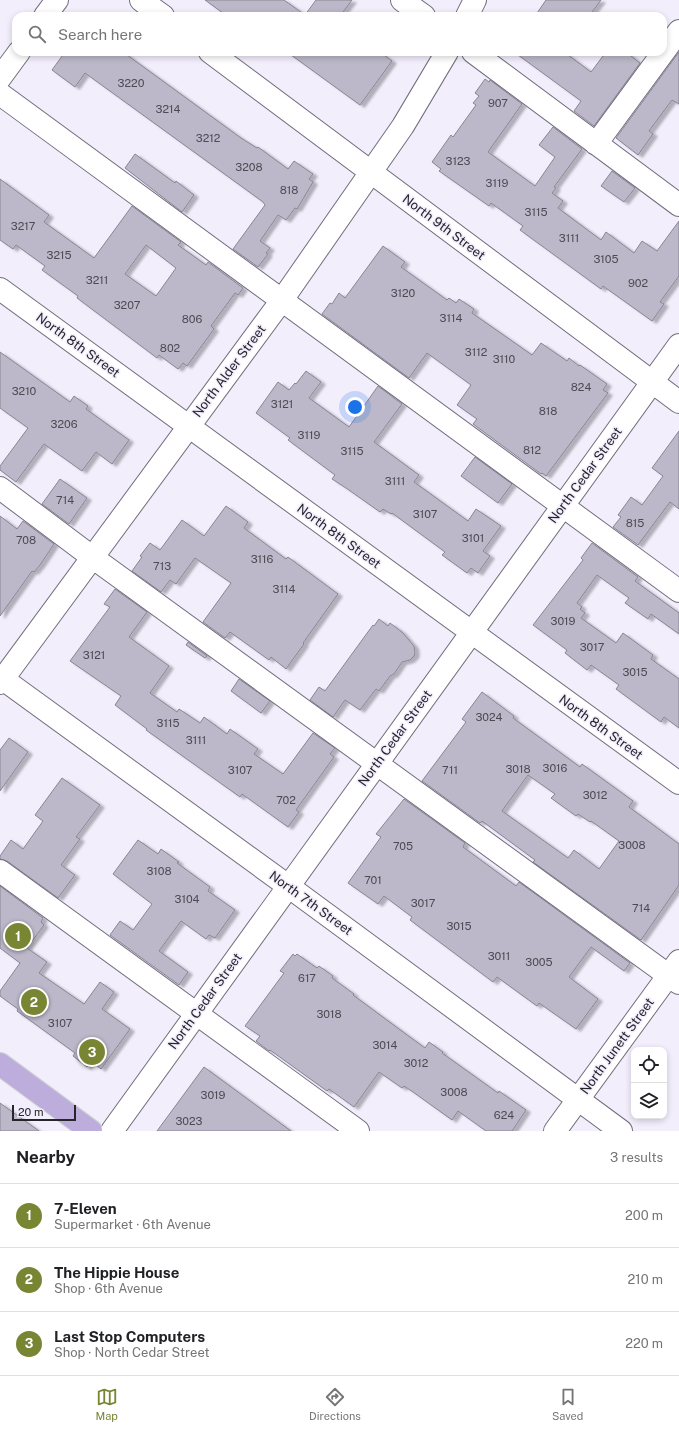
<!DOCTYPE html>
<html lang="en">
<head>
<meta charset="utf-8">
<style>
	:root { --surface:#fff; --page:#f2f2f2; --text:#202124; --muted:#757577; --line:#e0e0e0; --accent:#788533 }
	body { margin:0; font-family:"Public Sans",sans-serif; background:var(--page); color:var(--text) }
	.controls { position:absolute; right:12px; bottom:12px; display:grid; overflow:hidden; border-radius:8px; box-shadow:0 2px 6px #0003 }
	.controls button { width:36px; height:36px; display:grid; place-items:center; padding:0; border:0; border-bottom:1px solid var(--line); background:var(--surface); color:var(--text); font:20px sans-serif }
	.scale { position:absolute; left:12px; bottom:10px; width:64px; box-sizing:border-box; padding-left:4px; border:2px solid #27252c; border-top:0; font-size:11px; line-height:14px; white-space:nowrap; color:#27252c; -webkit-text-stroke:3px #f2eefc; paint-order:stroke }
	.you { position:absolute; left:355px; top:407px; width:14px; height:14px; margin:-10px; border:3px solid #fff; border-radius:50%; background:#1a73e8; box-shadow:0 0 0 6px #1a73e833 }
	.badge { display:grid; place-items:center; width:26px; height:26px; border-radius:50%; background:var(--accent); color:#fff; font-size:13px; font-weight:700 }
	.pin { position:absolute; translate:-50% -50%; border:2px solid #fff; box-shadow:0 1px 4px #0006 }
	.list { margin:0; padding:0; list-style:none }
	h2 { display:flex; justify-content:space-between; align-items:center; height:52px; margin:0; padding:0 16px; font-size:17px }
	h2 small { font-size:13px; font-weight:400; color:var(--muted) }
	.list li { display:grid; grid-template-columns:26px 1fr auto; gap:12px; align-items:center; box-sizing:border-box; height:64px; padding:0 16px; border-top:1px solid var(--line) }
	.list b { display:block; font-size:15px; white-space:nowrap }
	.list p { margin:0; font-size:13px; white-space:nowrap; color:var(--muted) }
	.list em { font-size:13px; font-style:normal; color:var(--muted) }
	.icon { flex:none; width:22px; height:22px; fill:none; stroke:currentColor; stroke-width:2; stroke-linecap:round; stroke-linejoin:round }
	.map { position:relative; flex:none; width:679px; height:1131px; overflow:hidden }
	.search { position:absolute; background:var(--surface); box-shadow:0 2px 6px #0003; left:12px; right:12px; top:12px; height:44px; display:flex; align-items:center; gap:10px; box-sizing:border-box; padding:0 14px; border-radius:12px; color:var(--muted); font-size:15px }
	.sheet { height:244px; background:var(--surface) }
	nav { display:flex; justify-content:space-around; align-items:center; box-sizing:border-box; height:56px; border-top:1px solid var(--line); background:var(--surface); font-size:11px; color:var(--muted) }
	nav a { display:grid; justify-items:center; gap:2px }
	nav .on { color:var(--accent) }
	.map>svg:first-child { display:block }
	.building { fill:#bcb8c9; stroke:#898595; fill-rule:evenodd; filter:url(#shadow) }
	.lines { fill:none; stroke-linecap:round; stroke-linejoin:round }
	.minor-casing { stroke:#726e7d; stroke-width:24 }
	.major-casing { stroke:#cfcfd1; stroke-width:24 }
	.minor { stroke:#fff; stroke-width:22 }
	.major { stroke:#bdaddd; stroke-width:22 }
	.labels { text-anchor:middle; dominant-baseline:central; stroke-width:3; stroke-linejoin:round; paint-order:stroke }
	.number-label { font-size:11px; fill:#4c4a53 }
	.street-label { font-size:13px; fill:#27252c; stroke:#f2eefc }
</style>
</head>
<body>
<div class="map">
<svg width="679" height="1131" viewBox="0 0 679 1131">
	<defs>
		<filter id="shadow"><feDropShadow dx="4.5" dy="2.5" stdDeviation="1" flood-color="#0004"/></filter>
	</defs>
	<rect width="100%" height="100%" fill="#f2eefc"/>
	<!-- building -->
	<path class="building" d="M205,0H284L305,15L316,0H352L340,16H227Z
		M546,0H601L589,16H535Z
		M65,52H123L241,138L257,148L258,147L288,169L294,161L313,174L309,179L313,182L297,209L295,208L286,220L278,215L260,241L270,248L266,253L268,254L258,267L233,249L265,205L263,202L85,73L75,87L52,70Z
		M287,52H380L392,61L360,105Z
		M514,52H564L591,72L606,52H626L640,63L594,126L574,111L581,101Z
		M679,52V104L672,100L649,131L653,134L638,155L616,138Z
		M485,79L489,82L490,80L522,104L488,152L535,186L555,157L539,145L553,127L582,149L554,187L556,188L552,193L563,201L558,208L601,240L606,232L634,253L642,241L657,251L679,221V276L660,302L664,304L652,321L603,286L601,289L520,230L523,226L491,203L489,206L439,171L441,169L432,162L451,135L453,137L476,105L473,103L479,96L475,93Z
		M135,154L175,183L176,181L194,195L182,212L125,168Z
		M612,171L635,188L624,202L601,186Z
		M0,179L49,215L44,222L94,258L132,206L181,242L178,245L206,265L208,262L243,288L238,295L235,293L211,326L214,329L187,366L183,363L178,369L159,355L157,358L77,298L78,296L42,270L45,266L16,245L13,249L0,240ZM146,245L176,268L156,296L125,274Z
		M383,246L405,262L401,267L447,300L449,298L456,303L459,299L474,309L472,313L532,355L541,343L567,361L569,358L579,366L580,365L607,384L603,390L608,393L546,476L542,473L541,474L473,424L477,419L457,405L471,385L427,353L409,378L322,314L330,303L332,304L339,293L345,298Z
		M0,352L70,402L74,396L88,406L86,409L129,440L112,464L96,452L82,471L44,444L16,482L0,470V466L28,428L0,408Z
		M306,371L321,382L309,398L349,427L378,386L402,404L374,442L419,475L414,482L468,521L476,509L501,526L483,551L490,556L478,573L471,568L467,573L442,555L445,552L392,513L391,514L383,509L380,512L346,488L332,479L335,475L288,440L290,438L256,413L278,382L289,390L295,383L296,384Z
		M679,431V509L670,502L638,545L613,527L621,517L618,515L631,497L642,505L663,476L652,468Z
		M475,457L512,484L498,503L461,476Z
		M60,479L87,498L69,524L42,504Z
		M226,506L248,522L244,528L286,559L288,557L338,594L303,643L304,644L286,669L271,657L269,660L230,632L225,638L203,622L231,583L195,558L176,584L170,580L161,592L132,571L142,557L140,556L150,543L160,550L182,520L204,536Z
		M0,516L17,529L23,521L54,544L40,565L34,572L32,571L0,616Z
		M592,543L638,577L635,581L679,613V634L651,614L648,619L625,603L629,598L597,575L577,603L582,607L580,609L585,613L581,618L616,643L623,633L653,655L651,659L679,679V728L664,717L661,722L616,689L619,685L591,665L587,670L565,653L567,650L533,625L583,560L581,558Z
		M115,589L147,612L129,637L169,666L150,693L177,712L179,709L200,723L204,717L227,734L230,729L258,749L254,754L283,774L313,733L335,748L330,754L334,757L296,810L299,812L288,827L242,794L240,797L146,730L147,729L115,705L121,696L70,661L110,607L104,604Z
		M379,619L388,626L390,623L402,632L414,646L415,653L414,656L410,660L402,662L394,674L390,676L379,691L376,689L360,710L345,700L333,717L310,700L319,687L325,691L373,625L374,626Z
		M188,642L207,656L205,658L186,645Z
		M239,679L270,701L261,713L231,691Z
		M482,692L514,716L513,718L580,767L582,764L633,801L629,807L679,844V885L641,940L533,862L535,860L482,821L480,823L422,781L466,722L462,719ZM528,775L555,794L551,798L576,816L578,814L590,822L591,821L619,841L599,869L574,850L568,858L502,811Z
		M9,738L28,752L0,791V750Z
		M62,778L100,805L76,837L80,839L61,865L75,875L58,898L7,861L0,859V856L11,840L23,849L43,821L35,815Z
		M404,799L465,843L463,847L516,886L519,882L630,963L624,971L591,947L569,977L598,999L576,1029L539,1003L537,1006L497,977L493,982L410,920L412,917L384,896L378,904L348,883L381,837L376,834Z
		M138,840L158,854L161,849L179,862L177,863L210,887L208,891L235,910L215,938L209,935L206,939L181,921L159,951L188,972L179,985L110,935L120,921L133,930L152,904L113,874Z
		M0,886L43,918L41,922L44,925L27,948L47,962L39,973L84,1004L100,982L114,992L102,1009L130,1029L101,1069L91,1061L87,1067L73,1056L75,1053L17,1011L18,1009L0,996V991L20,963L0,948Z
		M293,954L295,956L297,954L317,968L319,966L333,976L332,978L354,994L353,995L414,1040L425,1048L429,1042L443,1052L442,1053L498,1093L499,1091L526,1110L512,1131H486L458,1111L452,1120L413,1092L404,1086L402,1088L379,1072L354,1107L329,1089L327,1091L270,1050L269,1051L256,1041L260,1036L245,1026L284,973L280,971Z
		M204,1067L291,1131H157Z
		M0,1103L39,1131H0Z"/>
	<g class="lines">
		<!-- minor casing -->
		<g class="minor-casing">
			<path id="minor" d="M141,0L163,16
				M402,0L424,16
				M45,16L57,0
				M467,16L475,0
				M210,52L679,402
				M473,52L679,205
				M0,78L19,52
				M0,94L679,591
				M596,144L679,31
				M0,289L679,783
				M0,488L92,557L679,983
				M0,677L288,886L621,1131
				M0,683L282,300L403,126L447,52
				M0,871L358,1131
				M112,1131L679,345
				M555,1131L679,961"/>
		</g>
		<!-- major casing -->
		<g class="major-casing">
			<path id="major" d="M0,1064L91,1131"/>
		</g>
		<!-- minor -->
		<use href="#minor" class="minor"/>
		<!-- major -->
		<use href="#major" class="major"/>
	</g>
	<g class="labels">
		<!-- number labels -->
		<g class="number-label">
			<text x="131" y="83">3220</text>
			<text x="498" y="103">907</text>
			<text x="168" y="109">3214</text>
			<text x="208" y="138">3212</text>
			<text x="458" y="161">3123</text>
			<text x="249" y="167">3208</text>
			<text x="497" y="183">3119</text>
			<text x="289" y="190">818</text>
			<text x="536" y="212">3115</text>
			<text x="23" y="226">3217</text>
			<text x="569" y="238">3111</text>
			<text x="59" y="255">3215</text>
			<text x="606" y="259">3105</text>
			<text x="97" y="280">3211</text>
			<text x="638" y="283">902</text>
			<text x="403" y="293">3120</text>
			<text x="127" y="305">3207</text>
			<text x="451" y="318">3114</text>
			<text x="192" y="319">806</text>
			<text x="170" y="348">802</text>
			<text x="476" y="352">3112</text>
			<text x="504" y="359">3110</text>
			<text x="581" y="387">824</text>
			<text x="24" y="391">3210</text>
			<text x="282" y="404">3121</text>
			<text x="548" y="411">818</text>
			<text x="64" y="424">3206</text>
			<text x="309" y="435">3119</text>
			<text x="532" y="450">812</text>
			<text x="352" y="451">3115</text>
			<text x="395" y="481">3111</text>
			<text x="65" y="500">714</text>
			<text x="425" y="514">3107</text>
			<text x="635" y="523">815</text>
			<text x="473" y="538">3101</text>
			<text x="26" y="540">708</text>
			<text x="262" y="559">3116</text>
			<text x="162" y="566">713</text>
			<text x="284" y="589">3114</text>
			<text x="563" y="621">3019</text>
			<text x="592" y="647">3017</text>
			<text x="94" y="655">3121</text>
			<text x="635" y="672">3015</text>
			<text x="489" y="717">3024</text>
			<text x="168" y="723">3115</text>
			<text x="196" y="740">3111</text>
			<text x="555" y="768">3016</text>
			<text x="518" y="769">3018</text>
			<text x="240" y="770">3107</text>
			<text x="450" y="770">711</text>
			<text x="595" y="795">3012</text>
			<text x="286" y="800">702</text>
			<text x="632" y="845">3008</text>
			<text x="403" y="846">705</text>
			<text x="159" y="871">3108</text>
			<text x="373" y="880">701</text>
			<text x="187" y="899">3104</text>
			<text x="423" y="903">3017</text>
			<text x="641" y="908">714</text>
			<text x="459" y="926">3015</text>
			<text x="499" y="956">3011</text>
			<text x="539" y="962">3005</text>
			<text x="307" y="978">617</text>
			<text x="329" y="1014">3018</text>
			<text x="60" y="1023">3107</text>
			<text x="385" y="1045">3014</text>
			<text x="416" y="1063">3012</text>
			<text x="454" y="1092">3008</text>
			<text x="213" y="1095">3019</text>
			<text x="504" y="1115">624</text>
			<text x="189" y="1121">3023</text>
		</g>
		<!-- street labels -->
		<g class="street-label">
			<text transform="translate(444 227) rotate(37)">North 9th Street</text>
			<text transform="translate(78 345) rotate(36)">North 8th Street</text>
			<text transform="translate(229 371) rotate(-53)">North Alder Street</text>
			<text transform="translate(585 475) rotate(-54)">North Cedar Street</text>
			<text transform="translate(339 536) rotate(36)">North 8th Street</text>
			<text transform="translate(601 727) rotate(36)">North 8th Street</text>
			<text transform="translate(395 738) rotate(-54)">North Cedar Street</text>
			<text transform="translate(311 903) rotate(36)">North 7th Street</text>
			<text transform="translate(205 1001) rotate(-54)">North Cedar Street</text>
			<text transform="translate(617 1046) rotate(-54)">North Junett Street</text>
		</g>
	</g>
</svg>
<div class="controls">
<button><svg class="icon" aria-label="locate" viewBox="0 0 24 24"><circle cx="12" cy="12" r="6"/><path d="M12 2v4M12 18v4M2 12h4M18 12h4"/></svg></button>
<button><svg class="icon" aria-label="layers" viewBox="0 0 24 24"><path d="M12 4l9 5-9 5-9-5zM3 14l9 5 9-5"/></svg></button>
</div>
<div class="scale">20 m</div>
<div class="you"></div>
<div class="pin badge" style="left:18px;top:936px">1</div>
<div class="pin badge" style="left:34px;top:1002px">2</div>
<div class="pin badge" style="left:92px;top:1052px">3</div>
<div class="search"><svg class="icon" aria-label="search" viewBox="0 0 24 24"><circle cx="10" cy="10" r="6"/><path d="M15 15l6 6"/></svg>Search here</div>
</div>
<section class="sheet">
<h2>Nearby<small>3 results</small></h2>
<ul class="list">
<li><span class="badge">1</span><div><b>7-Eleven</b><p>Supermarket · 6th Avenue</p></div><em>200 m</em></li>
<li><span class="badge">2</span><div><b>The Hippie House</b><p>Shop · 6th Avenue</p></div><em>210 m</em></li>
<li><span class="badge">3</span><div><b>Last Stop Computers</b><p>Shop · North Cedar Street</p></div><em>220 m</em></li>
</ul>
</section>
<nav>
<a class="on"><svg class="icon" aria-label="map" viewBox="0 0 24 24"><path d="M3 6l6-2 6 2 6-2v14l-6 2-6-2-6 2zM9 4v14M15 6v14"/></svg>Map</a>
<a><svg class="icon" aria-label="directions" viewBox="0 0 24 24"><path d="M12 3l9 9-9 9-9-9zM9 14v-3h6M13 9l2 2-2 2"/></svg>Directions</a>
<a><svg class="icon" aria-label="saved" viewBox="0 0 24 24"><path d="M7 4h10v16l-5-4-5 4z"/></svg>Saved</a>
</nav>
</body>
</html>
